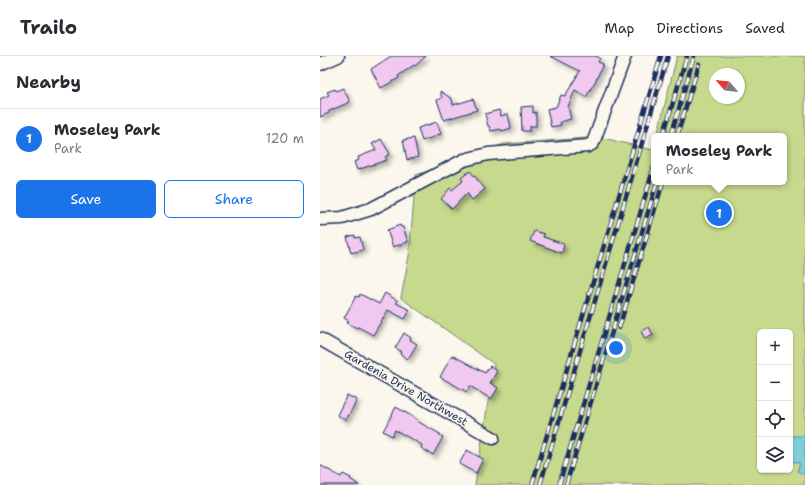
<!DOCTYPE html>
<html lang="en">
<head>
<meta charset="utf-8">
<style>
	:root { --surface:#fff; --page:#f2f2f3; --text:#2b2b33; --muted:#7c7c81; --line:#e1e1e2; --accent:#1a73e8 }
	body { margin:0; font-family:"Shantell Sans",sans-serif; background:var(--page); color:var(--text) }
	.controls { position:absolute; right:12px; bottom:12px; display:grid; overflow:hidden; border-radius:6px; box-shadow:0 1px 3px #0004 }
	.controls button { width:36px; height:36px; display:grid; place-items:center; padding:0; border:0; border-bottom:1px solid var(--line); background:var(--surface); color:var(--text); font:20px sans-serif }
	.compass { position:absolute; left:389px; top:12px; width:36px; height:36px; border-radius:50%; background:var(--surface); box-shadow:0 1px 3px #0004; rotate:298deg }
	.you { position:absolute; left:296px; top:292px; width:14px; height:14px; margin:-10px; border:3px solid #fff; border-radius:50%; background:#1a73e8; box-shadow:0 0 0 6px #1a73e833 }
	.badge { display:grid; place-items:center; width:26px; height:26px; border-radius:50%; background:var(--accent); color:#fff; font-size:13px; font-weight:700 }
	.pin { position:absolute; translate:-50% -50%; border:2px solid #fff; box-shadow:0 1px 4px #0006 }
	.popup { position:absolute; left:331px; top:77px; width:136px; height:52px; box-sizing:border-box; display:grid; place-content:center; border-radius:6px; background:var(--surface); filter:drop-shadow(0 1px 3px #0005); font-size:13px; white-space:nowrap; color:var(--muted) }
	.popup b { font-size:15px; color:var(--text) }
	.popup::after { content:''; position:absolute; left:50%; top:100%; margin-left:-8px; border:8px solid transparent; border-top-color:var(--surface) }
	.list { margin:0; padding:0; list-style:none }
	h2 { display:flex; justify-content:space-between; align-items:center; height:52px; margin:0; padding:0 16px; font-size:17px }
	h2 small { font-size:13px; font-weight:400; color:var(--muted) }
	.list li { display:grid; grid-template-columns:26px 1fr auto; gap:12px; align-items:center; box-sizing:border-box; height:60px; padding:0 16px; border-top:1px solid var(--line) }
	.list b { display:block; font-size:15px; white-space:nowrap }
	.list p { margin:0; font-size:13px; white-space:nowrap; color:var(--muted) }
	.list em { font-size:13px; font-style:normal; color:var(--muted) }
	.actions { display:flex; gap:8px; padding:12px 16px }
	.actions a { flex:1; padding:9px 0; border:1px solid var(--accent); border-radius:6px; text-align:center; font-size:14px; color:var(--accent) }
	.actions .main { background:var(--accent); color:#fff }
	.icon { flex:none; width:22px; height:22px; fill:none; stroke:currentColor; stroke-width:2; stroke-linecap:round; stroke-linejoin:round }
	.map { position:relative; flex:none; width:485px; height:429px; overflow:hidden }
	header { display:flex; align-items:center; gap:24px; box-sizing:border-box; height:56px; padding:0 20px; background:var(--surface); border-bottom:1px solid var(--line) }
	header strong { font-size:19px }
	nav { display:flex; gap:22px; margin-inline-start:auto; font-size:14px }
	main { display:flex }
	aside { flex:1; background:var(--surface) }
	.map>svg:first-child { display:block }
	.green { fill:#c7d98d; stroke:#718476; fill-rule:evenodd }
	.water { fill:#7dced7; stroke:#568ea7 }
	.building { fill:#f0c8f0; stroke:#1b2f5e; filter:url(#shadow) }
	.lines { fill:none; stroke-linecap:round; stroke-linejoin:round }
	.minor-casing { stroke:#1b2f5e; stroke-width:15 }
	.minor { stroke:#fbf7ec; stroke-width:12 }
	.rail-casing { stroke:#1b2f5e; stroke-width:4.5 }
	.rail { stroke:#fbf7ec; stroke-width:3; stroke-dasharray:9; stroke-linecap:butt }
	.labels { text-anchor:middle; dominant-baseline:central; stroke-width:3; stroke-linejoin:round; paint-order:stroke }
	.street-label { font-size:11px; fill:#1b2f5e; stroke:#fbf7ec }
</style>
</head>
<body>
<header>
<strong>Trailo</strong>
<nav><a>Map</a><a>Directions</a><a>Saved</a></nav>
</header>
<main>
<aside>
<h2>Nearby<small></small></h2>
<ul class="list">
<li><span class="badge">1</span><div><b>Moseley Park</b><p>Park</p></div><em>120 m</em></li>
</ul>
<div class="actions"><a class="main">Save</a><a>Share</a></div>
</aside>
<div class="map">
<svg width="485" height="429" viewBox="0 0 485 429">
	<defs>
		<filter id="shadow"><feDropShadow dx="3.5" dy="3.5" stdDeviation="2" flood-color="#0004"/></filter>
	</defs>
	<rect width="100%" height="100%" fill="#fbf7ec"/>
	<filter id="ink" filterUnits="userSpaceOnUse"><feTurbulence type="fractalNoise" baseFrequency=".025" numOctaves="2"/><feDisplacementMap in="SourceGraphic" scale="8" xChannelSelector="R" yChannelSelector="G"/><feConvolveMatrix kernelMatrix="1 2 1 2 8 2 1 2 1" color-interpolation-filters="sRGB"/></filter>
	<g filter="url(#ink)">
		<!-- green -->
		<path class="green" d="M357,0H485V429H155L174,308L81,242L89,200L96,119L184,88L279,81L333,94L334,91V126H464V80H337ZM395,18H419V42H395ZM440,276H470V414H440Z"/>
		<!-- water -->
		<path class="water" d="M470,380H485V419L477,415L480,408L476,406H470Z"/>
		<!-- building -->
		<path class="building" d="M71,0H106L95,10L94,9L78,20L79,22L61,32L51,13Z
			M230,0H275L280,2L278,6L283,8L276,24L266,41L255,34L248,51L251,63L240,66L241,69L231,71L227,53L236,51L241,39L245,40L260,15Z
			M23,32L30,46L9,55V57L0,61V43L9,39L7,36L15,33L16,35Z
			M120,35L132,43L133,49L153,43L157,54L124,64L117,44L122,42Z
			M213,50V57L216,56V70H210V75H202L201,51Z
			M179,54L181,60L188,58L191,72L182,75L181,73L171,75L169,70H168L165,58Z
			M117,66L121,78L116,79L117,80L102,85L98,72Z
			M94,82L98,101L87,104L83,84Z
			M61,83L70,98L65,101L67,104L37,114L34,106L39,104L38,101L56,94L52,88Z
			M150,115L165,133L152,144L147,137L132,153L121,143L130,132L132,134L143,125L141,122Z
			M80,169L81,171H83L88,186L73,191L67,174Z
			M214,175L224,178L223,181L244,188L242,197L210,185Z
			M35,179V182L40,181L43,194L31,197L27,181Z
			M65,237L78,245L76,247L90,254L85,263L68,254L53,279L38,271L37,272L27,267L29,265L24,262L36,240L39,241L40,238L59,248Z
			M329,271L333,279L325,283L321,275Z
			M84,277L91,282L90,284L97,288L88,303L80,298L81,295L75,292Z
			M132,299L165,317L170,310L177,315L170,327L178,332L171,343L150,330L147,336L120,321Z
			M27,339L37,344L26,364L17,359Z
			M76,351L98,364L97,365L120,378L119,379L123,381L113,399L101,392L102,389L75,374L72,380L63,375Z
			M147,394L163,403L156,417L139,408Z
			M0,409L21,421L23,418L31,422L30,423L39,429H0Z"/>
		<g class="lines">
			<!-- minor casing -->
			<g class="minor-casing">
				<path id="minor" d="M0,8L18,0
					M0,163L22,162L51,153L144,104L168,98L268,90L273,87L305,0
					M0,283L173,382"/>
			</g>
			<!-- minor -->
			<use href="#minor" class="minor"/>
			<!-- rail casing -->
			<g class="rail-casing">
				<path id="rail" d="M343,80L367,0
					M351,80L374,0
					M357,80L379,8
					M299,272L343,126
					M212,429L341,0
					M220,429L348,0
					M239,429L334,111
					M246,429L337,126"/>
			</g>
			<!-- rail -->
			<use href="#rail" class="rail"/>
		</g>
	</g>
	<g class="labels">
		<!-- street labels -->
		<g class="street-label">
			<text transform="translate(86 332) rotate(30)">Gardenia Drive Northwest</text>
		</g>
	</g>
</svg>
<div class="controls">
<button>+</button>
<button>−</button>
<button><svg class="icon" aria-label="locate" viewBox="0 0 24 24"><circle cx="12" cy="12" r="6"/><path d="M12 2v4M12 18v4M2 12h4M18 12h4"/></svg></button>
<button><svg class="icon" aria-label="layers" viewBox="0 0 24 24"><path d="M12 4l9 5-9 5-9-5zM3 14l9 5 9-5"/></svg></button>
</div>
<svg class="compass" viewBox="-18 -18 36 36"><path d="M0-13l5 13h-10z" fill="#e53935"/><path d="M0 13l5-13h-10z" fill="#7c7c81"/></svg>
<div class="you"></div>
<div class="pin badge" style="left:399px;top:157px">1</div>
<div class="popup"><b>Moseley Park</b>Park</div>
</div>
</main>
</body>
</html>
